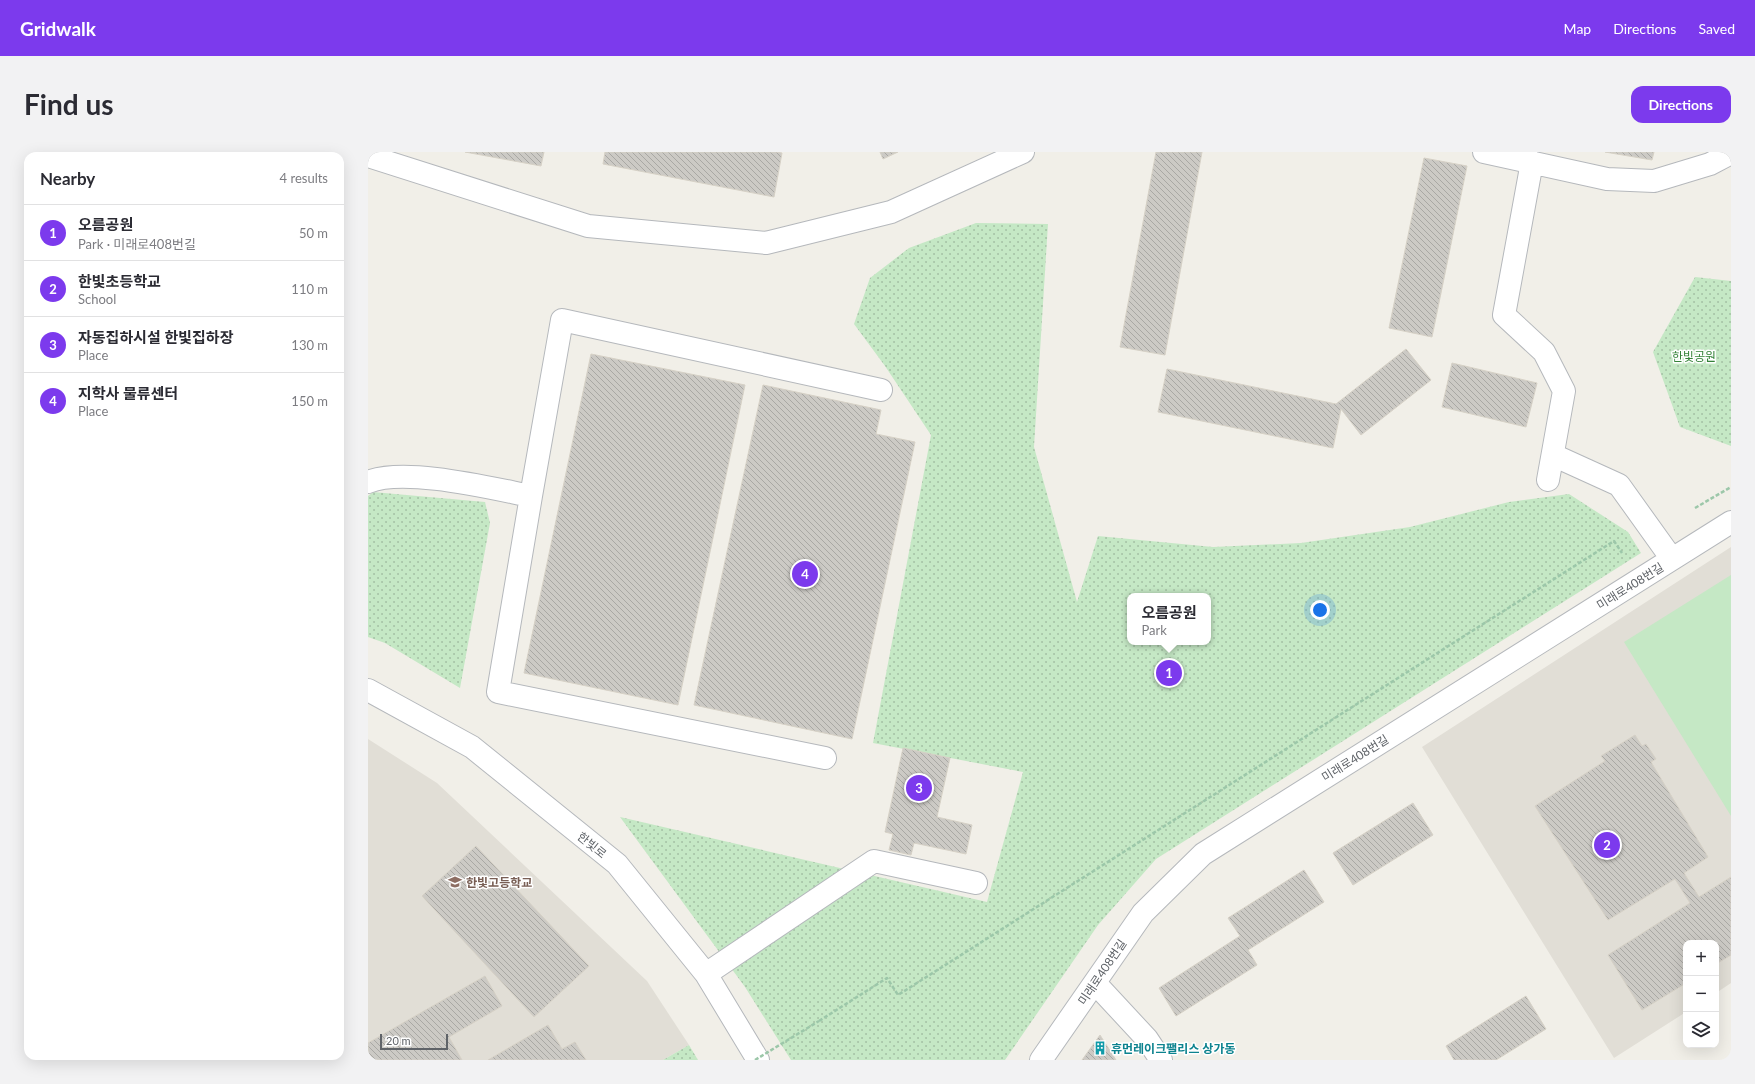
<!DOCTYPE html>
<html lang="en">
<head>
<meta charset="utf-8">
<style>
	:root { --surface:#fff; --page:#f2f2f3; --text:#2b2b33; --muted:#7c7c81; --line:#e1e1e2; --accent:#7c3aed }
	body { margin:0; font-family:Lato,"Noto Sans KR",sans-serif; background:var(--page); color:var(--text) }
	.controls { position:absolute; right:12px; bottom:12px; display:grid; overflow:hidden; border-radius:8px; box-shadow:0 4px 16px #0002 }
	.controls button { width:36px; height:36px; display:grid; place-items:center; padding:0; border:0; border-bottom:1px solid var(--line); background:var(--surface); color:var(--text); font:20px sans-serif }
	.scale { position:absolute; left:12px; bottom:10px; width:68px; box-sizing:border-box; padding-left:4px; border:2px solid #5f6368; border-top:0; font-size:11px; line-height:14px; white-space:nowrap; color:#5f6368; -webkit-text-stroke:3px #fff; paint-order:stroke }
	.you { position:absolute; left:952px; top:458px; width:14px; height:14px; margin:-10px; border:3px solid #fff; border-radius:50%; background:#1a73e8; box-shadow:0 0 0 6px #1a73e833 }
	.badge { display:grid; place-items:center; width:26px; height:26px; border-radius:50%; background:var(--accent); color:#fff; font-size:13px; font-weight:700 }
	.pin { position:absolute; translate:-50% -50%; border:2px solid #fff; box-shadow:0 1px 4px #0006 }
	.popup { position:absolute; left:759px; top:441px; width:84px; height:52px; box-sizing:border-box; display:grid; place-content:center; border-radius:8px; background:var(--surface); filter:drop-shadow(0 1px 3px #0005); font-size:13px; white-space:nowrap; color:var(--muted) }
	.popup b { font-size:15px; color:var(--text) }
	.popup::after { content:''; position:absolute; left:50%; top:100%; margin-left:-8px; border:8px solid transparent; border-top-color:var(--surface) }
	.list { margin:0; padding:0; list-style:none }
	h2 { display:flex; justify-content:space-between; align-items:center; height:52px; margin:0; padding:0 16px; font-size:17px }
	h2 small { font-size:13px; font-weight:400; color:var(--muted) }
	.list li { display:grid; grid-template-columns:26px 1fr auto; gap:12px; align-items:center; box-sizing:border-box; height:56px; padding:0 16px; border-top:1px solid var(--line) }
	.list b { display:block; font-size:15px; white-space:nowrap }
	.list p { margin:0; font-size:13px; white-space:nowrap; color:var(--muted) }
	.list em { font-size:13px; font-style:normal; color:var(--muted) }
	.icon { flex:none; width:22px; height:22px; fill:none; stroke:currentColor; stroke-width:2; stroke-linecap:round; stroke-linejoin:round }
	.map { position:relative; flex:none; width:1363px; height:908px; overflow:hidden; border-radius:12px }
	header { display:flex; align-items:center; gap:24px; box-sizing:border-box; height:56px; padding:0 20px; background:var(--accent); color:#fff }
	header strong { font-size:19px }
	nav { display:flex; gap:22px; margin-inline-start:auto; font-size:14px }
	.intro { display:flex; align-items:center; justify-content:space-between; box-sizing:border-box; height:96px; padding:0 24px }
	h1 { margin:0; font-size:28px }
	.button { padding:10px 18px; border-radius:12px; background:var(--accent); color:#fff; font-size:14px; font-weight:700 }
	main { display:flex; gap:24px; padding:0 24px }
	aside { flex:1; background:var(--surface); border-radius:12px; box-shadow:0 4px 16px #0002 }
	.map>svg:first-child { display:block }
	.education { fill:#e1ded6 }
	.grass { fill:url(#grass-dots); fill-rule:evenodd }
	.garden { fill:#c5e8c5 }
	.building { fill:url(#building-back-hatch); stroke:#d6d1c6 }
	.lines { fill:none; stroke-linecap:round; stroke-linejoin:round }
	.minor-casing { stroke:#b5b8bc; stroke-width:24 }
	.path { stroke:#9cc7a9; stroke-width:2.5; stroke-dasharray:4 2; stroke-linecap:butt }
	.minor { stroke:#fff; stroke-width:22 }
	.path-bridge { stroke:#9cc7a9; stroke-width:2.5; stroke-dasharray:4 2; stroke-linecap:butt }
	.labels { text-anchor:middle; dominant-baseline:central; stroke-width:3; stroke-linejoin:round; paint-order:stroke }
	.park-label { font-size:12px; fill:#348238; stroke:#fff }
	.street-label { font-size:12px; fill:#5f6368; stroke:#fff }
	.education-label { font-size:12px; font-weight:bold; fill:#785e54; stroke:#fff; text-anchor:start }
	.culture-label { font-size:12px; font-weight:bold; fill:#0d838f; stroke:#fff; text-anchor:start }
</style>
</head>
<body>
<header>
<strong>Gridwalk</strong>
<nav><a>Map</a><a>Directions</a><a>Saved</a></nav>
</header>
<div class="intro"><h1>Find us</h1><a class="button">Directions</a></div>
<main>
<aside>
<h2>Nearby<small>4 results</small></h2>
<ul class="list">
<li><span class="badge">1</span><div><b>오름공원</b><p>Park · 미래로408번길</p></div><em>50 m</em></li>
<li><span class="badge">2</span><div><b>한빛초등학교</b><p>School</p></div><em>110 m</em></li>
<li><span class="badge">3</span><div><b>자동집하시설 한빛집하장</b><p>Place</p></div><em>130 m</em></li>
<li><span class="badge">4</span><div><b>지학사 물류센터</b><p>Place</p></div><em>150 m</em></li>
</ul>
</aside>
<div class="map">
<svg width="1363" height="908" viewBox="0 0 1363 908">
	<defs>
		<pattern id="grass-dots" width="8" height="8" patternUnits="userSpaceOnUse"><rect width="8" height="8" fill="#c5e8c5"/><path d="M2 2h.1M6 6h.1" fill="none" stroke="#a3c0a4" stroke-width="1.8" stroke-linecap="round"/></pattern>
		<pattern id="building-back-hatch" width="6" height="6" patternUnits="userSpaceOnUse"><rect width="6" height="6" fill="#cccac5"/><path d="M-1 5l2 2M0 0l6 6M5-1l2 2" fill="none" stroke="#a9a8a4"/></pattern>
	</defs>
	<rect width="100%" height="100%" fill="#f1efe8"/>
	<!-- education -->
	<path class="education" d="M1363,395V831L1348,841V791H1318V860L1246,906L1054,595Z
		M0,587L69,631L279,829L321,893L295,908H0Z"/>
	<!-- grass -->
	<path class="grass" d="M608,71L680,72L666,295L709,450L730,384L845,395L933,391L1042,375L1141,350L1201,342L1260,380L1273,401L788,707L730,773L637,908H423L377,835L252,665L619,750L655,620L505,591L563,283L517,214L486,172L502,126L541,96ZM762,444H840V490H762Z
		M1327,125L1363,129V294L1312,275L1285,200Z
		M5,340L117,350L122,371L92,536L17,491L0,485V344Z
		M321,893L330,908H295Z"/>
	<!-- garden -->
	<path class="garden" d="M1363,423V664L1256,490Z"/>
	<!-- building -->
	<path class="building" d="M97,0H176L173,14Z
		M237,0H408L414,1L406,45L235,12Z
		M512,0H530L515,7Z
		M788,0H834L797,203L752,195Z
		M1237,0H1286L1284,8Z
		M1056,6L1099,14L1064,185L1021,176Z
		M1038,197L1063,228L993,283L973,257L965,296L790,260L799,217L968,252Z
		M223,202L377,233L310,553L156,521Z
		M1084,211L1169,231L1158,275L1074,255Z
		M395,233L513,258L508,282L547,290L484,587L326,553Z
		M1267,583L1274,594L1278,592L1288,607L1283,610L1340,705L1316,721L1331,745L1363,725V803L1348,812V791H1318V831L1274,858L1240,803L1322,751L1307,727L1240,768L1167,654L1237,609L1233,604Z
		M535,596L582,606L569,665L604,673L598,702L546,691L543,703L521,698L525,682L517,680Z
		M1045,651L1065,683L985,733L965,701Z
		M108,694L221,814L166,865L54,744Z
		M936,718L956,750L880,798L889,813L808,864L791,836L872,784L860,766Z
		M117,824L134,854L81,885L94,908H0V891Z
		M1158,844L1178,877L1128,908H1086L1078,894Z
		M180,873L194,897L207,890L218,908H120Z
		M732,883L748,908H714Z"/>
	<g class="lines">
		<!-- minor casing -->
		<g class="minor-casing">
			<path id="minor" d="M1116,0L1239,27L1286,29L1342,12L1363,1
				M0,4L220,74L398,91L523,60L655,0
				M1164,10L1136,163L1176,200L1196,239L1180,328
				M1185,303L1251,333L1304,407
				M0,330C36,315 122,336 163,344
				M0,538L104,595L249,712L338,822L390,908
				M457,606L130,540L163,344L194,168L513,238
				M338,822L506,709L608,731
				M727,831L779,887L793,908
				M673,908L775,761L835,702L1363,370"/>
		</g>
		<!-- path -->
		<path class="path" d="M1327,356L1363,335
			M451,869L519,826L530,843L1246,389L1254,401"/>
		<!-- minor -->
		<use href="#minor" class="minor"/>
		<!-- path-bridge -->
		<path class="path-bridge" d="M387,908L451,869"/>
	</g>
	<!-- icons -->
	<defs>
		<g id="school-bare" transform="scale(1.08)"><path d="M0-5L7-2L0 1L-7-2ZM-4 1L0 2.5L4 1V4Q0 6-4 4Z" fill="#8d6e63" stroke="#fff" stroke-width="2.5" paint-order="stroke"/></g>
		<g id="building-bare" transform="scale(1.08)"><path d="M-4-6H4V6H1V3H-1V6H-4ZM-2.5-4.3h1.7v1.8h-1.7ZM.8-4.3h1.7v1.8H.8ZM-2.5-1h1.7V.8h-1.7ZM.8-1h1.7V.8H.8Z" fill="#0f9aa8" stroke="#fff" stroke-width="2.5" paint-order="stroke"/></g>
	</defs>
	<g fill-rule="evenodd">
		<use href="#school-bare" x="87" y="730"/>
		<use href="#building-bare" x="732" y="896"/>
	</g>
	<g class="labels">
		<!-- park labels -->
		<g class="park-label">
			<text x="1326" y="204">한빛공원</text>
		</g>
		<!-- street labels -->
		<g class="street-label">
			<text transform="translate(1262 434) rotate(-32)">미래로408번길</text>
			<text transform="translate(987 606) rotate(-32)">미래로408번길</text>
			<text transform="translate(224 693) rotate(39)">한빛로</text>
			<text transform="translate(734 820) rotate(-56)">미래로408번길</text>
		</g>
		<!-- education labels -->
		<g class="education-label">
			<text x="98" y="730">한빛고등학교</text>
		</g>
		<!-- culture labels -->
		<g class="culture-label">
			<text x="743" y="896">휴먼레이크팰리스 상가동</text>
		</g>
	</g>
</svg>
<div class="controls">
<button>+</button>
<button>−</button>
<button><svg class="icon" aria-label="layers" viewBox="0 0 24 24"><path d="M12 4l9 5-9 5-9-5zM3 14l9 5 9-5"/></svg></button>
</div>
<div class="scale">20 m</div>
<div class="you"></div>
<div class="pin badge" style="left:801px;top:521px">1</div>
<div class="popup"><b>오름공원</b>Park</div>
<div class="pin badge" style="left:1239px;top:693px">2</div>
<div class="pin badge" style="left:551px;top:636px">3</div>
<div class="pin badge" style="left:437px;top:422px">4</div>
</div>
</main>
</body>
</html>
